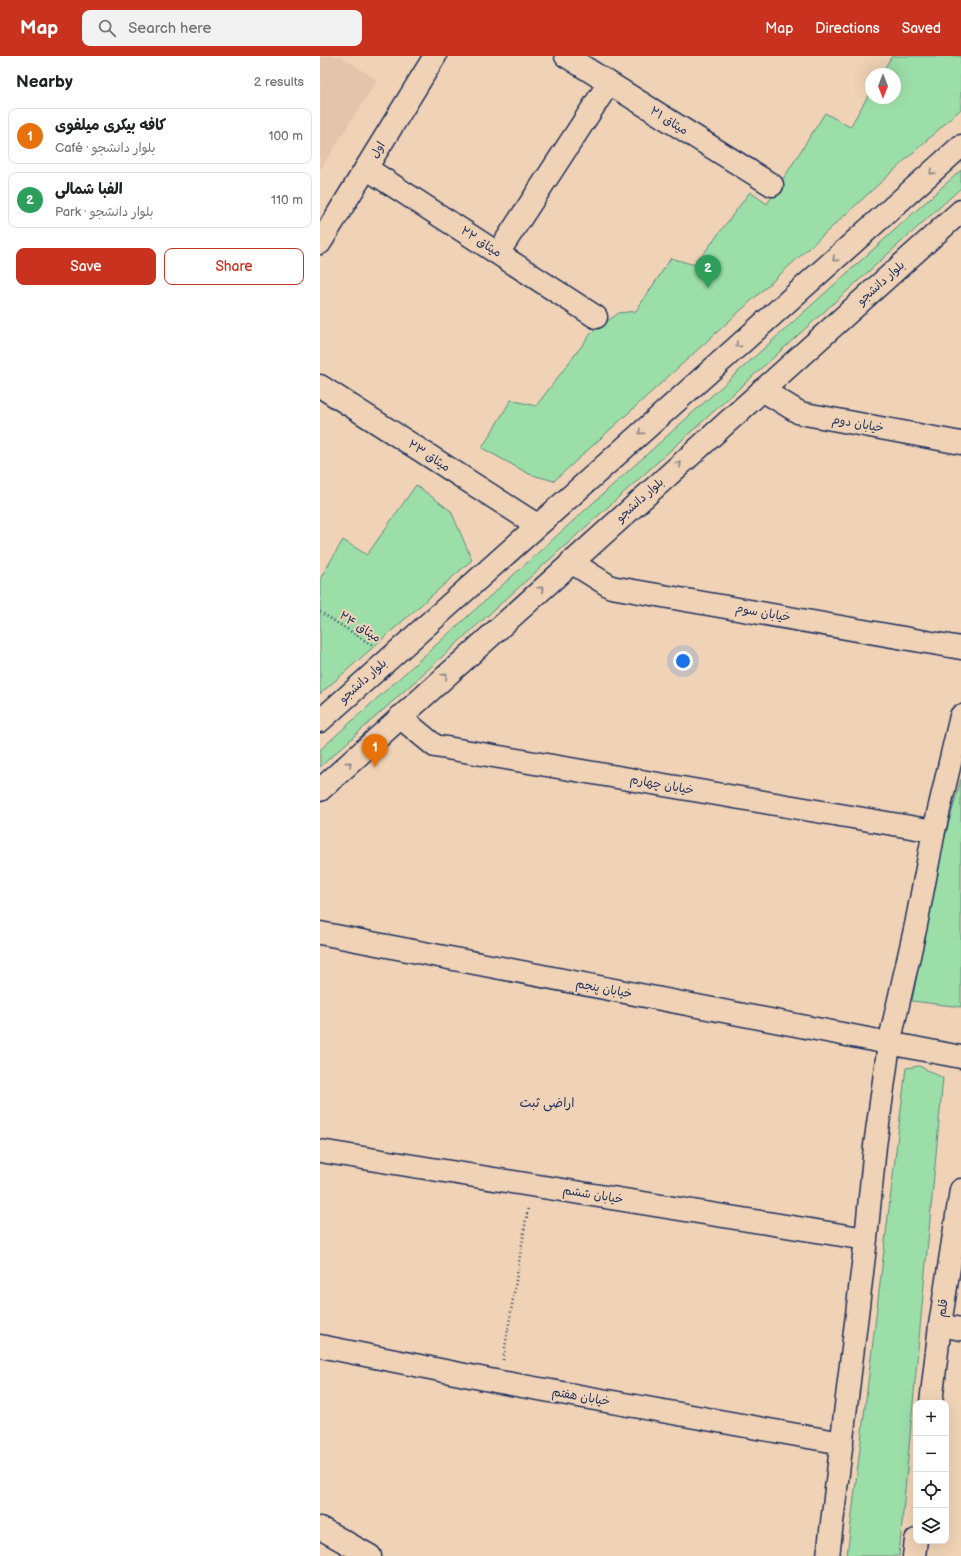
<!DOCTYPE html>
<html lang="en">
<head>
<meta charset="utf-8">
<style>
	:root { --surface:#fff; --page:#f2f2f2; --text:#202124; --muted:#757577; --line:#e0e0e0; --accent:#c8321e }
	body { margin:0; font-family:"Balsamiq Sans","Playpen Sans Arabic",sans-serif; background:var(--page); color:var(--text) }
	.controls { position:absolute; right:12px; bottom:12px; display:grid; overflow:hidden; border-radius:8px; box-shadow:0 4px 16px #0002 }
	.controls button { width:36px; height:36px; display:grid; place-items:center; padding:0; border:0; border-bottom:1px solid var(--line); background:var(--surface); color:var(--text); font:20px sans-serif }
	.compass { position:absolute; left:545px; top:12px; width:36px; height:36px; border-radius:50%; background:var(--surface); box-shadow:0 4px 16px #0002; rotate:180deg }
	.you { position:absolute; left:363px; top:605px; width:14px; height:14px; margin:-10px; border:3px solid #fff; border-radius:50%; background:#1a73e8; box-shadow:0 0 0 6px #1a73e833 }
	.badge { display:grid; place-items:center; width:26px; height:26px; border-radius:50%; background:var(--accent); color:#fff; font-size:13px; font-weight:700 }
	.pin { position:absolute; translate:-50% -33px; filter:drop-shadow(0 1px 2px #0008) }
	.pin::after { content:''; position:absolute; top:21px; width:14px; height:12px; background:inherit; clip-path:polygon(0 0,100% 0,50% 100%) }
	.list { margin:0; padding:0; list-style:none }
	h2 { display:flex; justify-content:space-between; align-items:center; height:52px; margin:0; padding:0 16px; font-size:17px }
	h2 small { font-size:13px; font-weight:400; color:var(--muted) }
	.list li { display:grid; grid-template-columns:26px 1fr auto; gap:12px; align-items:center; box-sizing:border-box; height:56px; margin:0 8px 8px; padding:0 8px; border:1px solid var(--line); border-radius:8px }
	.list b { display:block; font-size:15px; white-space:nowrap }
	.list p { margin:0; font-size:13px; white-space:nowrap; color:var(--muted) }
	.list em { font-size:13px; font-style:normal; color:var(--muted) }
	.actions { display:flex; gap:8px; padding:12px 16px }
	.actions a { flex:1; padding:9px 0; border:1px solid var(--accent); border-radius:8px; text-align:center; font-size:14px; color:var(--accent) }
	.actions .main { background:var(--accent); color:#fff }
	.icon { flex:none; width:22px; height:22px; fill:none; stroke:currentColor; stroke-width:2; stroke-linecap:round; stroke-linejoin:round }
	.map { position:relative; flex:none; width:641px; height:1500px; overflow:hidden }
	header { display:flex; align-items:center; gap:24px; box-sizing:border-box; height:56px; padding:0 20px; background:var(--accent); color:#fff }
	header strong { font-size:19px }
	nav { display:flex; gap:22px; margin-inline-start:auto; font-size:14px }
	.search { width:280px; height:36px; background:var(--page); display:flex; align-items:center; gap:10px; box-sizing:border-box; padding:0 14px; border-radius:8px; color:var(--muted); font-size:15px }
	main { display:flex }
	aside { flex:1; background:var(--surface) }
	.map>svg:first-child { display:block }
	.built { fill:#e4c4aa }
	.green { fill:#9cdea8; stroke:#5c8683 }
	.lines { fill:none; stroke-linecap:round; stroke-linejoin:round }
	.minor-casing { stroke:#1b2f5e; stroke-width:25 }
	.tertiary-casing { stroke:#1b2f5e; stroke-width:25 }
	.secondary-casing { stroke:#1b2f5e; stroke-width:25 }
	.path { stroke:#1b2f5e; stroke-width:2.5; stroke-dasharray:1 3; stroke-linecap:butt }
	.minor { stroke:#f0d3b6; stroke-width:22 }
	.tertiary { stroke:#f0d3b6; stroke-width:22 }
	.secondary { stroke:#f0d3b6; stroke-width:22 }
	.oneway { stroke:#86818a }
	.labels { text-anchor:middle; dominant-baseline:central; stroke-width:4; stroke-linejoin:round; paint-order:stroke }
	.street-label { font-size:12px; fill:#1b2f5e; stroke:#f0d3b6 }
	.neighbourhood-label { font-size:13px; fill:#1b2f5e; stroke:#f0d3b6 }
</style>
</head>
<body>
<header>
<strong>Map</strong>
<div class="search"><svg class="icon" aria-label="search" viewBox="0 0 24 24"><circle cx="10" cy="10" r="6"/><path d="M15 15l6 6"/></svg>Search here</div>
<nav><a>Map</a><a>Directions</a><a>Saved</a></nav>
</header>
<main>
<aside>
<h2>Nearby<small>2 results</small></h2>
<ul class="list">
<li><span class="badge" style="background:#e8710a">1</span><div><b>کافه بیکری میلفوی</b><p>Café · بلوار دانشجو</p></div><em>100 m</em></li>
<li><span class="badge" style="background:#2e9e5b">2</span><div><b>الفبا شمالی</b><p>Park · بلوار دانشجو</p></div><em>110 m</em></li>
</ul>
<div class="actions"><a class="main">Save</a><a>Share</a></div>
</aside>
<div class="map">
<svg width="641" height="1500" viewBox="0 0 641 1500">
	<rect width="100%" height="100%" fill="#f0d3b6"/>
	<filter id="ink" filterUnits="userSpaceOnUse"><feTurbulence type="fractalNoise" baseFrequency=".025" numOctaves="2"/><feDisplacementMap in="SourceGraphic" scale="8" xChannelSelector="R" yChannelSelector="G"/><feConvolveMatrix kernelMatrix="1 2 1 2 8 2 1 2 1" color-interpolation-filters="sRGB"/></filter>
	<g filter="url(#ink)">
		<!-- built -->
		<path class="built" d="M0,0H20L57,24L0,114Z"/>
		<!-- green -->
		<path class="green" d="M572,0H613L615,2L617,0H641V53L234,425L209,418L162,392L191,344L216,350L273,275L299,257L316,255L351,202L375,209L430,136L447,148L505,57L530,71L551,35V42H575V18H561Z
			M641,114V132L0,711V694Z
			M96,429L131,455L152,504L0,638V523L23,484L47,499Z
			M641,723V951L592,945L620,798Z
			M599,1010L623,1022L579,1500H527L586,1012Z"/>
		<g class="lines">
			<!-- minor casing -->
			<g class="minor-casing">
				<path id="minor" d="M246,0L452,129
					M46,112L276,261
					M178,197L289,27
					M442,334L480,357L641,387
					M251,506L291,531L641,592
					M80,661L115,690L614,775
					M0,1095L546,1183
					M620,1269L641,1273
					M0,1290L180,1326L522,1387
					M0,1472L50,1500
					M508,1500L546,1183L555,1090L569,988L596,869L614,775L641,660"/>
			</g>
			<!-- tertiary casing -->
			<g class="tertiary-casing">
				<path id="tertiary" d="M0,187L115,0
					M0,330L217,469
					M0,877L641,1001
					M611,1347L620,1269L641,1134
					M594,1500L596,1484"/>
			</g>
			<!-- secondary casing -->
			<g class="secondary-casing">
				<path id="secondary" d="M0,665L641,90
					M0,734L641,155"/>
			</g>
			<!-- path -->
			<path class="path" d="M0,556L52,589
				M183,1304L208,1151"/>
			<!-- minor -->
			<use href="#minor" class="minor"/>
			<!-- tertiary -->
			<use href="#tertiary" class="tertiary"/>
			<!-- secondary -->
			<use href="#secondary" class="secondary"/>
		</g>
		<!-- one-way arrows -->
		<defs><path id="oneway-chevron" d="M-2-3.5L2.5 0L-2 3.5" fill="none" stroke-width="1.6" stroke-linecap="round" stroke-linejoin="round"/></defs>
		<g class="oneway">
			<use href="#oneway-chevron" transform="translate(612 116) rotate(138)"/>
			<use href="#oneway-chevron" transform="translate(515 203) rotate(138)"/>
			<use href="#oneway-chevron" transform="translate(418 289) rotate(138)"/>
			<use href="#oneway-chevron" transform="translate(321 376) rotate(138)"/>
			<use href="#oneway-chevron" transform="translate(359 408) rotate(-42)"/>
			<use href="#oneway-chevron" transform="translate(221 533) rotate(-42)"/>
			<use href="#oneway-chevron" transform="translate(125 620) rotate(-42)"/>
			<use href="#oneway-chevron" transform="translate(29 708) rotate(-42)"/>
		</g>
	</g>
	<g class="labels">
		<!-- street labels -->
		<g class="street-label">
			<text transform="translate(349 65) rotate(32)">میثاق ۲۱</text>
			<text transform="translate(58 94) rotate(-58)">اول</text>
			<text transform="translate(161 186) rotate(33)">میثاق ۲۲</text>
			<text transform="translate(561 227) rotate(-42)">بلوار دانشجو</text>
			<text transform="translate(538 368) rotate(10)">خیابان دوم</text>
			<text transform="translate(109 400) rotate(33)">میثاق ۲۳</text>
			<text transform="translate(320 444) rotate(-42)">بلوار دانشجو</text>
			<text transform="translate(443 557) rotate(10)">خیابان سوم</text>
			<text transform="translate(40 571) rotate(33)">میثاق ۲۴</text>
			<text transform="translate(43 625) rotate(-42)">بلوار دانشجو</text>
			<text transform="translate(342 729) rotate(10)">خیابان چهارم</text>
			<text transform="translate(284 933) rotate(11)">خیابان پنجم</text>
			<text transform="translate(273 1139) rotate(9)">خیابان ششم</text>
			<text transform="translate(623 1252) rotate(-81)">قلم</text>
			<text transform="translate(261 1341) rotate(10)">خیابان هفتم</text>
		</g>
		<!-- neighbourhood labels -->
		<g class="neighbourhood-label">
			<text x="227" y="1047">اراضی ثبت</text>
		</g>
	</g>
</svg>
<div class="controls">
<button>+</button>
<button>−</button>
<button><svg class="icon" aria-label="locate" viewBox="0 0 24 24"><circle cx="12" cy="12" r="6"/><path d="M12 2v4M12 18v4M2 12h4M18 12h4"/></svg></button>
<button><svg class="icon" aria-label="layers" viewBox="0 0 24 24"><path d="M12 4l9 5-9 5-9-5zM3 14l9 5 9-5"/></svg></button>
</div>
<svg class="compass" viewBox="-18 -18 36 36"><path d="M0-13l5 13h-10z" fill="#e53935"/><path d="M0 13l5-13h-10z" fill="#757577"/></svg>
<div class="you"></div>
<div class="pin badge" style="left:55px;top:711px;background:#e8710a">1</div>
<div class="pin badge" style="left:388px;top:232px;background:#2e9e5b">2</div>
</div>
</main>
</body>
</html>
